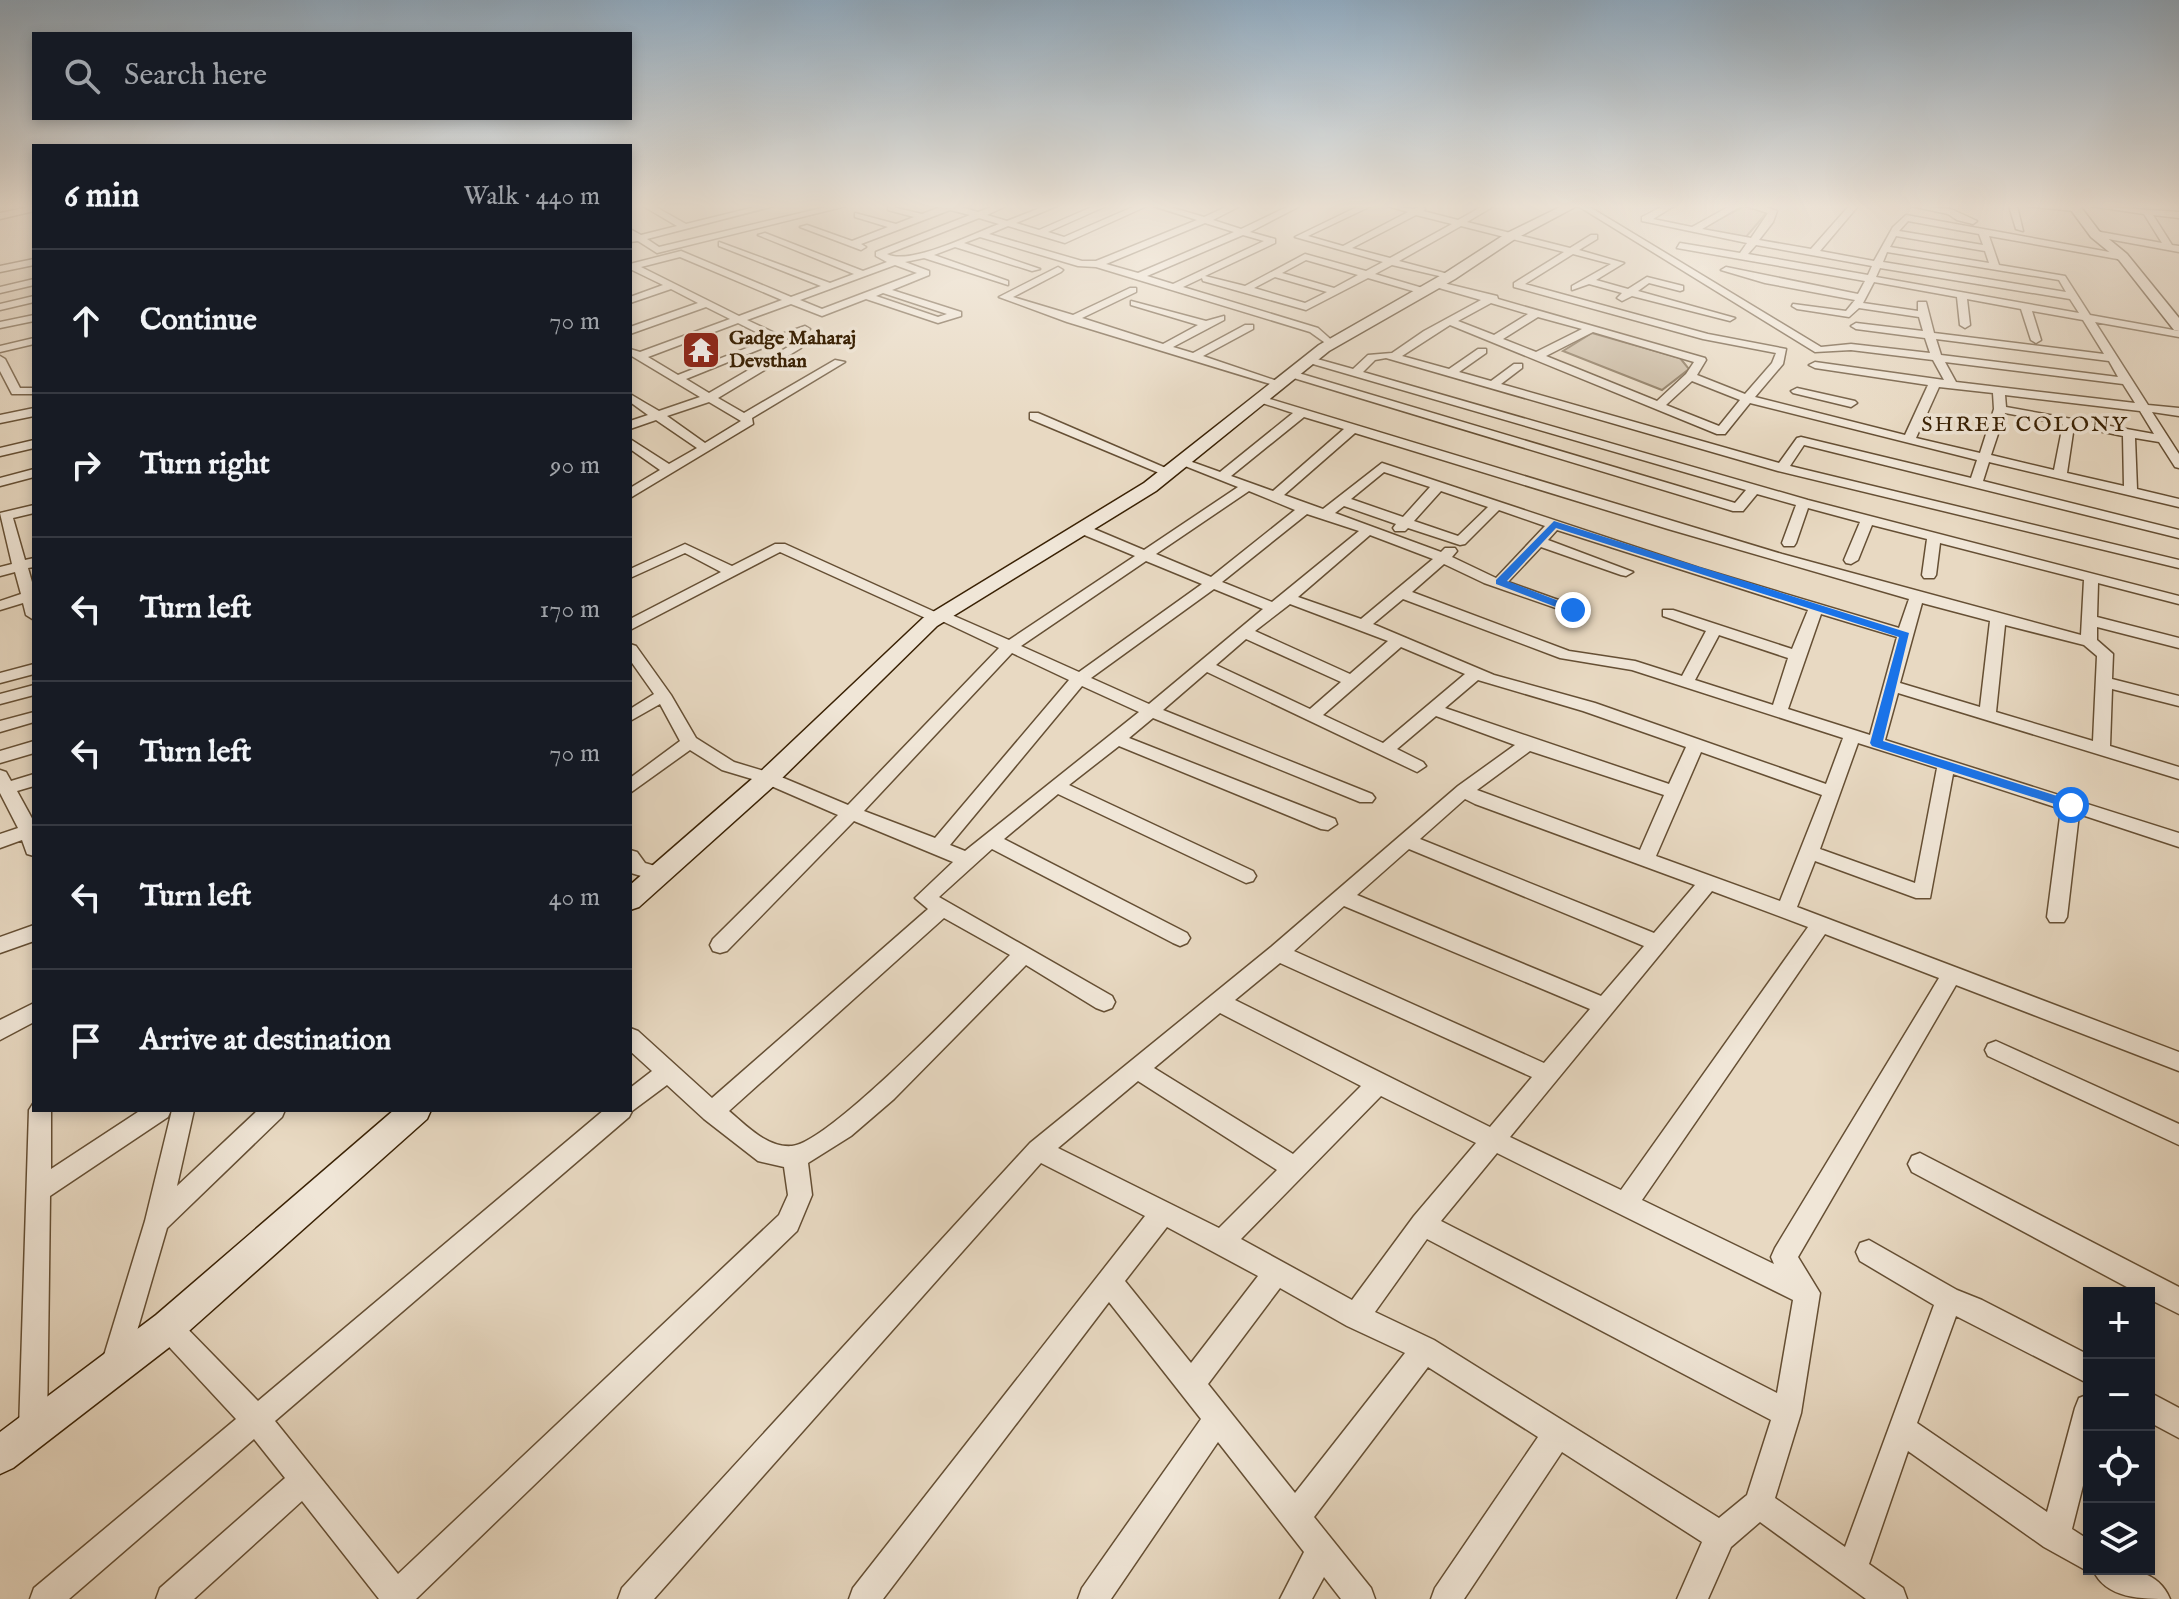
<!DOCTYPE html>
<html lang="en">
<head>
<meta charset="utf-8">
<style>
	:root { --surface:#171b24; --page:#20242c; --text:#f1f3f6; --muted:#9ea1a6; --line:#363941 }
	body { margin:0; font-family:"IM FELL English",serif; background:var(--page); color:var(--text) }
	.controls { position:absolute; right:24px; bottom:24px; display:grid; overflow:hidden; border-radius:0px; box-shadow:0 4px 12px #0003 }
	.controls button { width:72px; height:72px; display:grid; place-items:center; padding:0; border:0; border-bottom:2px solid var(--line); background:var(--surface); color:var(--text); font:40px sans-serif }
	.stop { position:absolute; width:24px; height:24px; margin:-18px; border:6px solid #1a73e8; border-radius:50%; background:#fff }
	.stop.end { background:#1a73e8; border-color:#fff; box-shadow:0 2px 8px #0008 }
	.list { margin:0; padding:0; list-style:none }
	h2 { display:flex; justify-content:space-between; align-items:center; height:104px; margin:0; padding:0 32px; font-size:34px }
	h2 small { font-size:26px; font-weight:400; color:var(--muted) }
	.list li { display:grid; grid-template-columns:52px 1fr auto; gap:24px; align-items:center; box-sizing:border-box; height:144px; padding:0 32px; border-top:2px solid var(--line) }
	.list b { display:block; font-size:30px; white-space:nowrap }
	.list em { font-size:26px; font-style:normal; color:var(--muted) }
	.icon { flex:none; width:44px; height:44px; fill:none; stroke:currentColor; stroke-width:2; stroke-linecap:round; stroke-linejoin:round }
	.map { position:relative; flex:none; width:2179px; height:1599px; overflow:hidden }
	.search { position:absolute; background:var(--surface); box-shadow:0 4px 12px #0003; left:32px; top:32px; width:600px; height:88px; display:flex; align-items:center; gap:20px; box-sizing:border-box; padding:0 28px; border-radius:0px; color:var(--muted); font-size:30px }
	.panel { position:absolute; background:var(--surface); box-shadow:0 4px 12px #0003; left:32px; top:144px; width:600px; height:968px; border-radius:0px }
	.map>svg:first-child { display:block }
	.green { fill:#cabaa2; stroke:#826e53; stroke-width:2 }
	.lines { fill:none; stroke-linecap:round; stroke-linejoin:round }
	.street-casing { stroke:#654f34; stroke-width:3 }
	.secondary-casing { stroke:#392104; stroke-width:3 }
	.street { fill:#f0e6d7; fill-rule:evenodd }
	.secondary { fill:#f0e6d7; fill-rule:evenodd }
	.route { fill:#1a73e8 }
	.labels { text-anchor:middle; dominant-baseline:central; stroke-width:7; stroke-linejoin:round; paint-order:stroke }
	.far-poi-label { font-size:20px; font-weight:bold; fill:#392104; stroke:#f0e6d7; text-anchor:start }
	.far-neighbourhood-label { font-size:22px; letter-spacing:2px; fill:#392104; stroke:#f0e6d7 }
</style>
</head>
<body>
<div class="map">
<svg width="2179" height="1599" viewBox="0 0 2179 1599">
	<rect width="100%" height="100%" fill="#e8d9c2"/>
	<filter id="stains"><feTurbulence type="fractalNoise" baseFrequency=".0025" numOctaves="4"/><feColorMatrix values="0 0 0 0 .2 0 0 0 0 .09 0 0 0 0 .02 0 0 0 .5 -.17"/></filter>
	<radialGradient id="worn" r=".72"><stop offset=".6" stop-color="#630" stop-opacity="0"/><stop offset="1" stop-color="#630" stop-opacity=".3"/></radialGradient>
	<!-- green -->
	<path class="green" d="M1745,206L1768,211L1746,237L1700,229Z
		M1592,333L1680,358L1689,369L1662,390L1563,351Z"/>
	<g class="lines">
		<!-- street casing -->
		<g class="street-casing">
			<path id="street" d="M34,206V211L0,219V213Z
				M643,206H654L686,224L759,206H774L647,239L659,247L830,206H846L657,253L638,241L630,242V229L641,235L677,226Z
				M888,206L922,214L943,206H957L978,212L994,206H1006L987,215L1007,221L1045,206H1057L1016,223L1039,230L1094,206H1106L1048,232L1064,237L1135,206H1147L1065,243L1008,226L989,234L1082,261H1096L1197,220L1153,206H1167L1204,217L1228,206H1240L1213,220L1241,229L1289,206H1300L1250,232L1275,239V243L1205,276L1245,286L1305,254L1366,271L1383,262L1295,237L1359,206H1371L1308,236L1343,246L1408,212L1388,206L1414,209L1421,206L1425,209L1423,211L1458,220L1483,206H1494L1467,222L1570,248L1591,235H1597V239L1579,250L1624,263L1596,280L1628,289L1647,277L1683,286V290L1680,291L1649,283L1638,291L1735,318L1730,321L1632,296L1622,301L1617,298L1622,293L1589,284L1572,290V286L1611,264L1573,254L1525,284L1708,334L1786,349L1783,364L1755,397L1905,435L1928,385L1815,368L1809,365L1815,362L1944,380L1933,360L1851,350L1815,352L1578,206H1588L1821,347L1851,344L1930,353L1925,338L1856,329L1851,326L1856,323L1923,331L1919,317L1859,308L1849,317L1797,309L1792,306L1793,304L1846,311L1855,300L1765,283L1721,270L1726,267L1858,294L1865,281L1677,248L1680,243L1740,253L1747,243L1642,221V217L1663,206H1674L1653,219L1692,227L1730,206H1741L1702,229L1751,238L1768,213L1746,206H1763L1777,211L1773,222L1759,240L1811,249L1849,206H1858L1820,251L1874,261L1893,227L1906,215L2126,255V259L2123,260L1989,236L1999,265L2065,276L2090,315L2179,331V337L2095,322L2148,405L2179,408V416L2152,412L2179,454V468L2175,467L2159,442L2135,438L2137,489L2179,499V507L1989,462L1983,481L2179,530V538L1804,445L1790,466L2179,560V568L1778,471L1386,358L1375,360L1363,372L1808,500L2179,596V604L2098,583L2097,617L2179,638V648L2097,627V640L2113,654L2112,679L2179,696V706L2112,689L2110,746L2179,767V779L1898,693L1885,740L2179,833V847L2079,814L2067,917L2064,922H2050L2047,917L2061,809L1953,774L1930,898H1916L1815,861L1797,907L2179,1052V1071L1956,985L1798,1257L1820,1293L1801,1413L1775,1498L1845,1547L1934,1305L1860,1261L1856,1252L1860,1243L1869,1240L1957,1290L1982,1300L2089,1355V1384L1956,1316L1917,1423L2047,1512L2075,1408L2079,1398L2089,1394V1462L2072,1529L2089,1540V1569C2119,1569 2156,1565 2170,1599C2142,1599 2106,1599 2093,1570L2089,1572L2044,1547L1908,1451L1869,1564L1903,1588L1907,1599H1866L1760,1522L1731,1547L1708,1599H1677L1702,1542L1562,1452L1464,1599H1431L1435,1588L1538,1437L1428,1367L1314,1517L1371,1588L1375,1599H1341L1324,1577L1312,1599H1280L1304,1552L1218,1442L1111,1599H1078L1082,1588L1201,1419L1109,1302L883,1599H849L853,1588L1145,1216L1041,1163L654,1599H618L622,1588L1030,1143L1271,947L1458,786L1515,745L1436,716L1397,749L1423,762L1426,766L1417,772L1207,672L1163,710L1372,794L1375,798L1372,802H1360L1153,718L1129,738L1335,819L1337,824L1328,830L1321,829L1119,746L1069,785L1253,871L1256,876L1253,881L1246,883L1058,794L1004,839L1187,933L1190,938L1187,943L1180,946L1173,943L992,849L939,897L1112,996L1115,1002L1112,1008L1104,1011L1096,1008L1026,965L894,1099L851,1136L808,1163L812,1195L797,1231L416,1599H379L302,1501L194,1599H156L160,1588L285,1478L254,1439L69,1599H30L34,1588L236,1419L159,1336L155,1327L159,1318L168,1314L177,1318L258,1401L604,1110H630V1088L652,1071L630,1051V1028L638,1031L712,1098L928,909L915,898L953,862L854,821L727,951L720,953L713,951L710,945L713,939L838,815L762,782L722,770L690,750L630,793V778L680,741L660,704L630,721V709L654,694L630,660V644L636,646L671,695L696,738L734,762L774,774L848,805L999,648L942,621H932L780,552L630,630V619L721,572L685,553L630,578V569L685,544L732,566L775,544H785L935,612H945L1009,640L1135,556L1077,532V526H1087L1144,550L1238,487L1175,462L1181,458L1220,472L1293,413L1256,401L1254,399L1260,396L1782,554L2081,635L2084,580L1940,543L1936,575L1934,578H1924L1922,575L1927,539L1872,525L1858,560L1851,564L1846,563L1844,560L1860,522L1808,508L1796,543L1794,546H1784L1782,543L1796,505L1757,494L1743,511H1733L1287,376V372H1295L1735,503L1746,490L1306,362V358L1310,357L1353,369L1368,355L1392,353L1424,331L1481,300L1432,286V282L1435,281L1497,296L1498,299L1705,358L1706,360L1697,375L1745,394L1772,363L1776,353L1703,339L1514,287V283L1564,252L1461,226L1399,261L1452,275V279L1392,265L1375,274L1426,289L1428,291L1423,294L1368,278L1306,310L1203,281L1202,278L1183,287L1318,328L1336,344L1331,347L1310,332L1096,267L1078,266L980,237L964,243L1040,269L1032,271L955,247L934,255L1008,281V285L924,258L905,262L929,271V275L892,290L961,312V316L938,323L866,299L822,316L791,304L747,320L779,335L805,326L810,329L686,379L709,393L793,344H801V348L718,398L744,413L835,360L845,362L752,418L753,424L630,498V488L660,470L630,449V439L669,464L697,448L656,420L630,429V421L648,415L630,402V394L659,411L700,397L630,355V349L640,352L730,319L706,307L630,334V327L698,303L671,289L630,303V297L663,285L630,269V264L681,251L791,297L821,286L719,246V242L830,283L854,274L758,235L765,233L863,271L887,262L876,256V252L970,215L950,210L861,244L866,247L861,250L800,227L807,225L852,241L888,227L855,217V213L896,224L914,217L888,210ZM1416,215L1452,224L1390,258L1352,248ZM979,218L999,224C974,233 910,266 887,254ZM1908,221L1979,234L1983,245L1899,231ZM1205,223L1234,232L1138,273L1106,264ZM1243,235L1264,241L1173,284L1147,276ZM1896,236L1985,251L1989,263L1890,247ZM1756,245L1872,266L1868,275L1748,254ZM1887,252L2059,280L2066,292L1883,262ZM680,257L782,300L739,316L641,267ZM1306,260L1358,275L1334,288L1282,273ZM895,265L917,273L822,309L800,300ZM1880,268L2070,299L2079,313L1876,277ZM1275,277L1327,292L1305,303L1254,288ZM1874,282L1957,297L1960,325L1965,328L1970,325L1967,299L2021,309L2031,340L2036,343L2041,340L2032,311L2083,320L2104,354L1934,333L1926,302H1918V311L1863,303ZM883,293L947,314L938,317L876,296ZM1491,303L1528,314L1494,335L1458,321ZM1538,317L1582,329L1536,352L1503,339ZM738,323L770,339L678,375L648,357ZM1450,325L1717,434H1725L1750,403L1977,460L1971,478L1801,437L1797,438L1779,463L1501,384L1522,368V364H1514L1491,381L1459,372L1486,353V349H1478L1449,369L1402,356ZM1593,332L1694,362L1686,374L1657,401L1546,356ZM1936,339L2109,361L2118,377L1941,355ZM1945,362L2123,384L2135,403L1956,382ZM1692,381L1740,400L1719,426L1666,405ZM1939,387L1993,393L1994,409L1980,453L1916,438ZM2005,395L2140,411L2154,434L2006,407ZM709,402L741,421L705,443L667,416ZM2005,413L2063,424L2054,470L1991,455ZM1304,417L1344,429L1273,491L1231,476ZM2074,426L2123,436L2124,486L2067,473ZM1355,433L1668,529L1909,599L1899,628L1699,568L1382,463L1323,509L1284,495ZM1384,472L1430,487L1403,517L1351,499ZM1249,491L1295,510L1211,577L1156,554ZM1441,491L1488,507L1458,536L1414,521ZM1344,506L1396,524L1393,528L1395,531H1405L1408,528L1460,545L1465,544L1499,510L1545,526L1496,578L1452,557L1457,551L1455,548H1445L1441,552L1335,513ZM1307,514L1359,531L1272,602L1222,582ZM1557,530L1808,610L1792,649L1673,610H1663V616L1706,631L1682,676L1635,661L1569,651L1412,592L1444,564L1484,583L1573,614L1578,613V607L1508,582L1541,547L1621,575L1626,576L1633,572L1548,540ZM1370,535L1433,559L1361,619L1298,597ZM1146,561L1202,584L1079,672L1021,646ZM1214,589L1263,609L1149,704L1091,678ZM1403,599L1560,658L1632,670L1843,738L1826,784L1595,703L1494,675L1373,624ZM1922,603L1990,621L1980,707L1900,683ZM1290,604L1388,641L1350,674L1255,631ZM1821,614L1897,637L1870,735L1788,709ZM2005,625L2084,645L2097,656L2093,741L1996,712ZM1719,635L1788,658L1773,705L1695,680ZM1246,639L1341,682L1310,709L1216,665ZM1401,647L1465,674L1383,743L1323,715ZM1012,653L1069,680L935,838L864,811ZM1478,680L1583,711L1686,747L1669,784L1445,708ZM1082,686L1139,712L965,851L950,845ZM1858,743L1937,768L1915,883L1820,849ZM1530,751L1664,795L1640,850L1477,790ZM1701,752L1822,795L1780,901L1656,856ZM1465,799L1475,804L1695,885L1654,933L1420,839ZM1409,849L1644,946L1601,996L1357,895ZM1712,891L1808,927L1621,1190L1510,1137ZM1344,906L1590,1009L1544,1063L1294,951ZM944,918L1010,955C975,990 830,1143 792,1146C767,1148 747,1126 729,1111ZM1825,934L1939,978L1775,1248L1771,1257L1774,1264L1642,1200ZM1280,963L1532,1077L1490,1127L1235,1000ZM1220,1013L1361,1086L1293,1154L1154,1068ZM1138,1081L1277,1170L1219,1228L1058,1148ZM667,1085L704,1119L758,1161L784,1167L788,1195L779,1215L398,1574L275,1421L629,1117L632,1111ZM1381,1096L1476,1143L1414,1216L1352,1300L1241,1239ZM1497,1153L1793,1300L1777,1393L1441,1221ZM1167,1227L1258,1276L1191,1363L1125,1281ZM1427,1239L1771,1420L1747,1495L1719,1518L1434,1340L1375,1312ZM1280,1288L1347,1326L1405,1353L1295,1493L1208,1384Z
				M1911,206L1951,209L1977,221L1973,224L1957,220L1948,214Z
				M2009,206H2017L2023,231L2016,229Z
				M2025,206H2078L2079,208L2075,211Z
				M2090,206L2179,212V218L2153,215L2172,245L2179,246V252L2092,236L2095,231L2162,243L2144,214Z
				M34,259V265L0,272V266Z
				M1058,267L1063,270L1061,272L1013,297L1073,315L1130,288H1136V292L1082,318L1163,344L1198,325L1131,305V301L1206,321L1224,316V320L1173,347L1193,353L1245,325H1253V329L1203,356L1286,384L1280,387L1067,322L999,297Z
				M34,279V285L0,293V287Z
				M34,296V302L0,310V304Z
				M34,315V321L0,328V322Z
				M34,338V344L0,352V346Z
				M0,356L5,359L20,388H34V394H12L0,371Z
				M1797,388L1855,401L1857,403L1851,407L1793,393L1791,391Z
				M34,408V416L0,423V415Z
				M1030,413H1038L1175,472L1164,475L1030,419Z
				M34,440V448L0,456V448Z
				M34,469V477L0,486V478Z
				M34,505V513L13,518L25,560L34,558V567L28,568L34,589V620L26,615L23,603L0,610V601L21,594L15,572L0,576V567L12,564L0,513Z
				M34,664V674L0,683V673Z
				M34,685V695L0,704V694Z
				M34,712V722L0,732V721Z
				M34,741V753L0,763V751Z
				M0,770L6,772L11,781L34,774V786L17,791L34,822V856L27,854L22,840L0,848V834L18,828L0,793Z
				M630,850L637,852L645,863L665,869L668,874L665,879L658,881L631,873Z
				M34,925V941L0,953V937Z
				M34,1003V1022L0,1040V1020Z
				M1996,1041L2179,1124V1145L1988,1056L1985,1050L1988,1044Z
				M34,1102V1110H51V1169L141,1110H171L168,1117L50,1196L47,1430L43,1440L33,1444L23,1440L19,1430L29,1110Z
				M172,1110H194L177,1186L258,1110H285L282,1117L167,1228L128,1362L125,1372L115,1375L105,1372L102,1362L145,1221Z
				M1920,1153L2179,1287V1314L2149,1299V1293H2138L1912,1172L1908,1164L1912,1156Z
				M2149,1392L2179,1408V1438L2149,1422Z"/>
		</g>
		<!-- secondary casing -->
		<g class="secondary-casing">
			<path id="secondary" d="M1562,206H1577L1515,239L1455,279L1329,351L1156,491L937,626L776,784L639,907L630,910V885L760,772L923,618L1144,483L1319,345L1445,273L1507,233Z
				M2068,206H2080L2099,231L2127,254L2179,318V331L2174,330L2119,260L2091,237Z
				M394,1110H431L427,1119L180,1339L13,1468L0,1474V1432L156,1315Z"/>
		</g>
		<!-- street -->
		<use href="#street" class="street"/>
		<!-- secondary -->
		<use href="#secondary" class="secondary"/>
	</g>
	<!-- sky -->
	<linearGradient id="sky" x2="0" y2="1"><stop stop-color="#90aabf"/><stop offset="0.48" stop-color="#f5eee4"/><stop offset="1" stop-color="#f5eee4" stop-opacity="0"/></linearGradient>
	<rect width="2179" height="430" fill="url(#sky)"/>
	<!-- route -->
	<path class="route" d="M1554,521L1909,633L1883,741L2076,802L2078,805L2071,810L2067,808L1872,746L1870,743L1899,637L1556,528L1507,581L1577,608V612H1569L1496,584V580Z"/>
	<!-- icons -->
	<defs>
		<g id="temple-square" transform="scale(2)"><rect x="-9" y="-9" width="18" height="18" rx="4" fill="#8f2418" stroke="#f0e6d7"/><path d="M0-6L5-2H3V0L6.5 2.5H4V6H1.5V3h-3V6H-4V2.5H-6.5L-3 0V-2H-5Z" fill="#fff"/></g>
	</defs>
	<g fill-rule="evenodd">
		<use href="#temple-square" x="701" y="350"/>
	</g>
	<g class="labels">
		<!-- far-poi labels -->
		<g class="far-poi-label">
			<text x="729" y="338">Gadge Maharaj<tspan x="729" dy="23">Devsthan</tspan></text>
		</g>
		<!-- far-neighbourhood labels -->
		<g class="far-neighbourhood-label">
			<text x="2025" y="425">SHREE COLONY</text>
		</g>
	</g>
	<rect width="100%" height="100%" filter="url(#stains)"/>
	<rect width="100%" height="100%" fill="url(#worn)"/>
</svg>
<div class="controls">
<button>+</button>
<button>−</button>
<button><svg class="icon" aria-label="locate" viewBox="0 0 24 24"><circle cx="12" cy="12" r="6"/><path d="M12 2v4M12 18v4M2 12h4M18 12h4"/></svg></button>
<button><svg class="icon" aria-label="layers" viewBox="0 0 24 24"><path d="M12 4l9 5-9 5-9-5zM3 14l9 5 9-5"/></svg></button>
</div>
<div class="stop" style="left:2071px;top:805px"></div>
<div class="stop end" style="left:1573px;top:610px"></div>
<div class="search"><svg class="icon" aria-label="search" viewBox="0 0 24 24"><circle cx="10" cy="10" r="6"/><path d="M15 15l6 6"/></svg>Search here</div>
<section class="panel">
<h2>6 min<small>Walk · 440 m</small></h2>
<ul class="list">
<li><svg class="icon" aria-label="ahead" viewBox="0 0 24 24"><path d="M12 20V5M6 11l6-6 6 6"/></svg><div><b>Continue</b></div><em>70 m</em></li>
<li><svg class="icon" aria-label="right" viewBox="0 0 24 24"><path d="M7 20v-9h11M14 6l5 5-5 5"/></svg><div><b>Turn right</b></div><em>90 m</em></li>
<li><svg class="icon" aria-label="left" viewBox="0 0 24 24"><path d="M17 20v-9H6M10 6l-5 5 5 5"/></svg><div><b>Turn left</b></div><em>170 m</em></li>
<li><svg class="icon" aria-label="left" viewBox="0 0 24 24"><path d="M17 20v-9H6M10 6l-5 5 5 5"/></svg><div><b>Turn left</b></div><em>70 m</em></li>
<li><svg class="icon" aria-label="left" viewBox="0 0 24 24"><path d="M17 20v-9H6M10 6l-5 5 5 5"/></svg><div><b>Turn left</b></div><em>40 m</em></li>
<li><svg class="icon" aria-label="arrive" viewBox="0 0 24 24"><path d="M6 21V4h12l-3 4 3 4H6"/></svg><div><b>Arrive at destination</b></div></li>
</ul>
</section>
</div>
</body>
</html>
